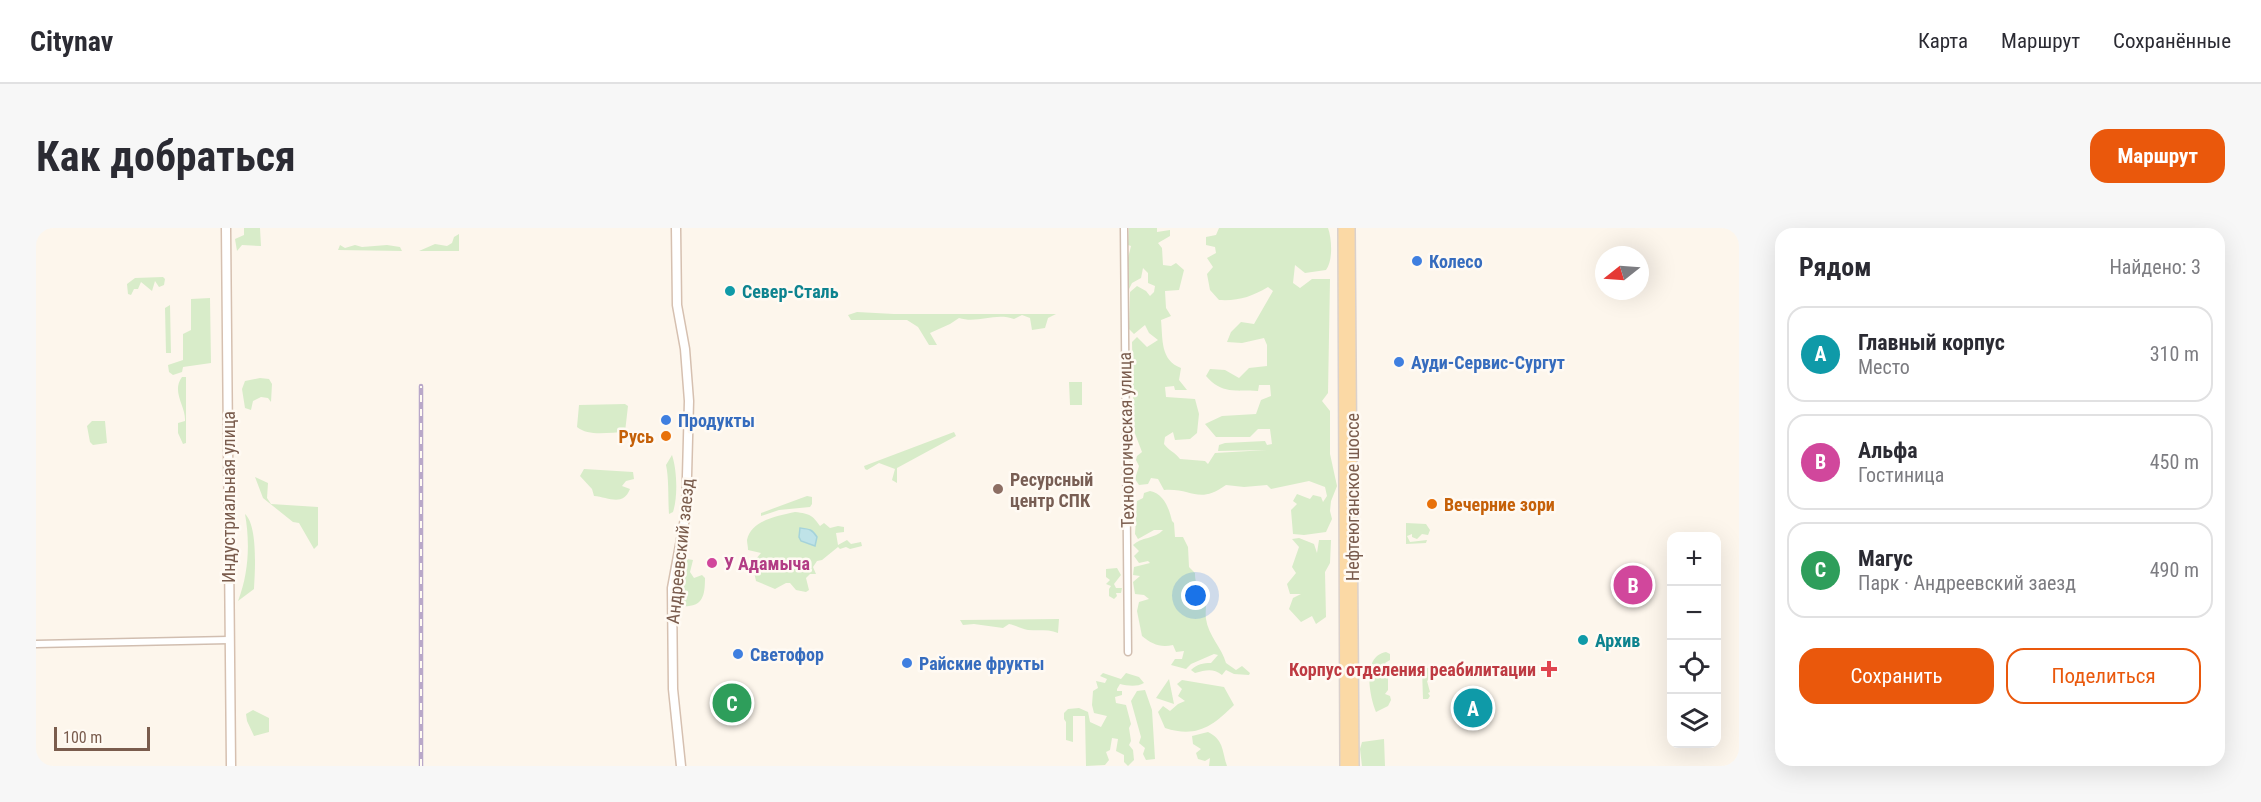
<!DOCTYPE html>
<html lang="ru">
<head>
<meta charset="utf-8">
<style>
	:root { --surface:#fff; --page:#f7f7f7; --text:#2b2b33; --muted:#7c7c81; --line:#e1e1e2; --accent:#ea580c }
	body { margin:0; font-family:"Roboto Condensed",sans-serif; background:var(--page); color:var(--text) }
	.controls { position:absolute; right:18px; bottom:18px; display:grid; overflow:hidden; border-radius:12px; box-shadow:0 6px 24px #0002 }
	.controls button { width:54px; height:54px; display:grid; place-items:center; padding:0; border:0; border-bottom:2px solid var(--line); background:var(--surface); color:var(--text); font:30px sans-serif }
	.compass { position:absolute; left:1559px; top:18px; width:54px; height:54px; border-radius:50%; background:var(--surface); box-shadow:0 6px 24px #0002; rotate:253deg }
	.scale { position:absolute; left:18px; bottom:15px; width:96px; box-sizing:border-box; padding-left:6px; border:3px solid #7a5c4d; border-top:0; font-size:16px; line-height:21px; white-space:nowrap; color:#7a5c4d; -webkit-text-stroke:4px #fffaf3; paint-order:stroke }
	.you { position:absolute; left:1160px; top:368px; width:21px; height:21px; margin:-15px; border:4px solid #fff; border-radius:50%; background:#1a73e8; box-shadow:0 0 0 9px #1a73e833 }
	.badge { display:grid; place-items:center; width:39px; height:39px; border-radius:50%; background:var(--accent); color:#fff; font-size:20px; font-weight:700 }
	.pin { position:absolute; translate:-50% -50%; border:3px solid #fff; box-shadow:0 2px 6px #0006 }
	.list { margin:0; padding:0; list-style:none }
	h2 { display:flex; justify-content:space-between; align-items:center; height:78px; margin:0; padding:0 24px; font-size:26px }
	h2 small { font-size:20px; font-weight:400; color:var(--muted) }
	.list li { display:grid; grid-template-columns:39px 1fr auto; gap:18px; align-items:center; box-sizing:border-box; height:96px; margin:0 12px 12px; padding:0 12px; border:2px solid var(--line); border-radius:18px }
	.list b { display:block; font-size:22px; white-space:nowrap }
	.list p { margin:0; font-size:20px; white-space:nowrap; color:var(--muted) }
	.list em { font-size:20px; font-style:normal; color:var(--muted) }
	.actions { display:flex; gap:12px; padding:18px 24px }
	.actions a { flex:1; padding:14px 0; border:2px solid var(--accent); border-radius:18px; text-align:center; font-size:21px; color:var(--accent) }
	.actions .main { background:var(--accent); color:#fff }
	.icon { flex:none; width:33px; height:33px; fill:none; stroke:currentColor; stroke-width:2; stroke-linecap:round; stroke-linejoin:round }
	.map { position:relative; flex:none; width:1703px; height:538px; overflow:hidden; border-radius:18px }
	header { display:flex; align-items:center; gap:36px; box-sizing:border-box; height:84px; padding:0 30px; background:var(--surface); border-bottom:2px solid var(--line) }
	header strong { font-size:28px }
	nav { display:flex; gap:33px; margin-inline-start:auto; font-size:21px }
	.intro { display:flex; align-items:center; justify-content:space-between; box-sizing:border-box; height:144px; padding:0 36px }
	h1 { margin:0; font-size:42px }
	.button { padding:15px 27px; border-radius:18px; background:var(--accent); color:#fff; font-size:21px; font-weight:700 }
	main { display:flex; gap:36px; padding:0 36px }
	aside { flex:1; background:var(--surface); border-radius:18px; box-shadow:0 6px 24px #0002 }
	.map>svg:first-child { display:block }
	.green { fill:#d8ecc9 }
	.water { fill:#bfe3e8; stroke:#a5d3da; stroke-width:1.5 }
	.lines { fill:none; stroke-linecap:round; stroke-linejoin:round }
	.street-casing { stroke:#d1beb0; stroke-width:9 }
	.secondary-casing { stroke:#d6c0b0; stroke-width:11 }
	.primary-casing { stroke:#dad1cd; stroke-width:12 }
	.street { stroke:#fff; stroke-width:6 }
	.secondary { stroke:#fff; stroke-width:8 }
	.primary { stroke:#fbd9a5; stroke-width:9 }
	.rail-casing { stroke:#b9a8c9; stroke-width:4.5 }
	.rail { stroke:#fffaf3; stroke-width:2; stroke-dasharray:7; stroke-linecap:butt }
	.shop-dot { fill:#3f7fe0; stroke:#fffaf3; stroke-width:2 }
	.culture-dot { fill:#0f9aa8; stroke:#fffaf3; stroke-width:2 }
	.food-dot { fill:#e8710a; stroke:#fffaf3; stroke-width:2 }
	.education-dot { fill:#8d6e63; stroke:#fffaf3; stroke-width:2 }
	.hotel-dot { fill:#d1479c; stroke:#fffaf3; stroke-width:2 }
	.health-dot { fill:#e0444e; stroke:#fffaf3; stroke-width:2 }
	.labels { text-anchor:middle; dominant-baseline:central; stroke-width:5; stroke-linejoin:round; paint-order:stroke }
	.shop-label { font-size:18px; font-weight:bold; fill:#366cbe; stroke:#fffaf3; text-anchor:start }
	.culture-label { font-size:18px; font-weight:bold; fill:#0d838f; stroke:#fffaf3; text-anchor:start }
	.food-label { font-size:18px; font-weight:bold; fill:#c56008; stroke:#fffaf3; text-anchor:end }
	.street-label { font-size:18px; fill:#7a5c4d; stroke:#fffaf3 }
	.education-label { font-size:18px; font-weight:bold; fill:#785e54; stroke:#fffaf3; text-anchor:start }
	.hotel-label { font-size:18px; font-weight:bold; fill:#b23c85; stroke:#fffaf3; text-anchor:start }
	.health-label { font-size:18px; font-weight:bold; fill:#be3a42; stroke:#fffaf3; text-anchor:end }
</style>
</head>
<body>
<header>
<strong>Citynav</strong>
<nav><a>Карта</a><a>Маршрут</a><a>Сохранённые</a></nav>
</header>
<div class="intro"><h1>Как добраться</h1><a class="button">Маршрут</a></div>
<main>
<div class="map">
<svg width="1703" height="538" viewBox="0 0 1703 538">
	<rect width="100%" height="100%" fill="#fdf6ec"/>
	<!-- green -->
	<path class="green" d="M208,0H224L225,18L206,17L201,23L199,11L208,7Z
		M1093,0H1121V4L1134,2V8L1122,15L1126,20L1127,37L1135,38L1140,35L1148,42L1143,62L1129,63L1130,80L1135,88L1125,92C1127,111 1124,132 1145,140L1143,152L1151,162H1139L1138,158L1129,159L1130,169L1159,171L1163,186L1161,205L1154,211L1139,212L1137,204L1129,209L1128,216C1133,223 1139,224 1144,231L1169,233L1172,236L1179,225L1231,222L1182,223L1183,217L1189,215L1229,213L1231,217L1236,216L1234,201H1222L1214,209H1180L1169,196L1186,188L1220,186L1225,172L1235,168L1234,157H1223L1222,163C1200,162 1185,166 1170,148L1174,141L1189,142L1203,150L1213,140L1231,138V117L1228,110L1206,115L1191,114L1195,104L1205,94L1218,96L1237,63L1232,59C1215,69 1203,73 1183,72L1174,62L1171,46L1177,39L1171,30L1180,25L1179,19L1170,17V9L1180,7L1183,0H1292C1296,11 1297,33 1290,42L1269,45L1259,37L1257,55L1264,60L1276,51H1294L1292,165L1286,173L1294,183V226L1301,258L1295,273L1294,283L1296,291L1290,304L1268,307L1257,306L1255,282L1261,276L1257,273L1261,266L1274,271L1277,267L1285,269L1287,274L1291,268L1289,259L1273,253L1235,261L1231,257L1208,259L1190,257C1162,277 1157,260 1128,262L1122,251L1115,250L1112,256L1103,257L1099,251L1103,238L1100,232L1101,228L1106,224L1098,203L1096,114L1101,109L1111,119L1122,112L1113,105L1109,97L1098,106L1093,101L1094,64L1101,58L1110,63L1114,68L1118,64L1119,58L1112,55V45L1107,40L1105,50L1096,55L1093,61L1092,30L1095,18L1092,17Z
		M423,6V23H383L399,16L411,18L416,15L418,9Z
		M304,17L309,20L319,17L326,19L351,17L364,19L366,23L302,22Z
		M127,49L129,51L128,57L123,59L119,53L116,63L105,54L102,61H98L95,67L92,66L91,56L99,50Z
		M174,70L175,135L147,139L146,144L137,147L133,144L132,137L147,132V106L155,102V71Z
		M134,77L135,125H130L129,80Z
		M821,84L858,86H1020L1012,90L1009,100L996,102L994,90L986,87L978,91C959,84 942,96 923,90L914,96L894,105L901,117H893L882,99L871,92H815L812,87Z
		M146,149H150V215L147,216L142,205V195L149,193C150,178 135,164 146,149Z
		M224,150L233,151L236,156L235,174L232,170L225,169L217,173L215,182L209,180L206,161L209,153Z
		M1033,154H1046V177H1034Z
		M589,176L592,178L589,204C574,204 553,209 541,199L543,177Z
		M56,193H69L71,215L57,217L54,214L51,198Z
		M918,204L920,208L861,240V255L856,252L859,241L843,235L831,242L829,241L828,238Z
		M636,227C641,242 642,269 637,284L633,286C632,272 633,250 630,237Z
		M548,241L597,244L598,251L590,253L586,258L594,261C587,279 572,269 558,268L556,261L544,248Z
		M219,249L232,255L231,270L235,276L282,279V317L278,321L263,295L257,294L227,270Z
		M1114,263C1128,266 1133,280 1136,293L1138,295L1139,309H1147L1152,319L1153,339L1159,345C1159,360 1165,359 1169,371C1171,378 1169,384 1170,391C1172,407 1186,420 1190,435L1200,442L1206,438L1214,445L1213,447L1198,446L1190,442L1186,447C1177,440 1170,442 1159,445L1155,442C1161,436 1167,435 1175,435L1182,427L1178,426L1155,436L1150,441L1135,437L1139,431H1146L1148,423L1140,424L1137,417C1124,420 1116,416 1106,408L1101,383L1103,374L1113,371L1108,367L1099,366L1097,354L1104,348L1097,347L1098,339L1114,335L1112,333L1103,335L1098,328L1103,323L1097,317C1105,309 1119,311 1127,302H1118L1102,311L1099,306L1101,273L1107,270L1108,265Z
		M771,268L776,269V276L774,279L743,282L725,288V285Z
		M759,284C775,286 776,287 784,298L788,295L794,300L802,298L808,299V304L800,305L802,317L811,312L815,316L825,314L826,318L814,321L810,319L804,321L802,319L786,332L781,333L777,339L780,346H774L770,350L773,362L770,364L760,362L754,355H750L739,361L720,353L717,340L721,337L719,332L725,325L712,322C712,318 711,315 711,312C715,292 742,288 759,284Z
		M209,286C222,298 219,343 218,361L202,373C213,345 214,314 209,286Z
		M1370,295L1390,296L1394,302L1392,307L1386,306L1381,311L1376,309V306L1371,308L1374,314L1391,312L1390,315L1370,316Z
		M1263,310L1278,316L1281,325L1283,312H1295L1294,335L1289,344L1290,389L1280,396L1276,388L1265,394L1253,381L1257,370L1265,366H1254L1251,356L1260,345L1256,339L1263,319L1256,311Z
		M651,331L657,332L654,344L658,350L666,347L669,350C669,370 666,380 643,378L642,358Z
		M1081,340L1085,347L1078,356L1080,360H1086L1085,365H1080L1081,368L1078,371L1073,368V361L1075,358L1070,356L1074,352L1070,349V341Z
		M1023,391L1022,405C1013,401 1002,403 992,402C985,401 980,397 973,396L967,400L938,396L927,397L924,392Z
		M1350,424L1354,426V432L1349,435L1354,440L1352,447V462L1349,466L1354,468L1355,472L1352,478L1340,484C1333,467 1326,428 1350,424Z
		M1388,440H1404L1405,448L1394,450L1391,453L1394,464L1392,465L1394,468L1392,471H1387L1386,441Z
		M1067,445L1085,451L1090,445L1103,449L1108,455C1101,459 1092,458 1084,456L1081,461V463H1086V467L1079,469L1080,475L1090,477L1095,496L1093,500L1095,513L1093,517L1097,522L1098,532L1092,538L1088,534V527L1080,523L1082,511L1076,510L1074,522L1070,524L1073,532L1069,537L1050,538L1049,488H1037V514L1030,512V494L1028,491V485L1032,481L1043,480L1052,484L1054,494L1065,499L1071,488L1058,485L1056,477L1057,463L1062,460L1060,453L1069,455L1071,451L1064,448Z
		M1133,451L1138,476L1120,470Z
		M1146,452L1188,459L1198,477C1176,499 1160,510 1129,500L1122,484L1127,478L1134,483L1142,476L1149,473L1142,468L1146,461L1141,456Z
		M1109,462L1116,482L1119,531L1110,532L1107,526L1109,520L1103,515L1105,509L1095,473L1101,463Z
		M217,482L233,490V504L218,508L211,493L210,486Z
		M1172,504C1188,512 1186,523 1191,538H1173L1174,530L1169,533L1162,531L1160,525L1165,521L1157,516L1156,508Z
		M1348,511L1349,538H1326L1324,521L1326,514Z"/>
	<!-- water -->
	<path class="water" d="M764,300C773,301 776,301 781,309L779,318L765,313L763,309Z"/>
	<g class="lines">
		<!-- street casing -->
		<g class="street-casing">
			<path id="street" d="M1088,0L1092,424
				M0,416L193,412"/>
		</g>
		<!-- secondary casing -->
		<g class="secondary-casing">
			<path id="secondary" d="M190,0L195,538
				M640,0L641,77L649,121L653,173L650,285L636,360L637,461L645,538"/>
		</g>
		<!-- primary casing -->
		<g class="primary-casing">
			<path id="primary" d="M1307,0L1309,538
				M1314,0L1318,538"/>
		</g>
		<!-- street -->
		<use href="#street" class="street"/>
		<!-- secondary -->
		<use href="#secondary" class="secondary"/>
		<!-- primary -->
		<use href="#primary" class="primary"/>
		<!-- rail casing -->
		<g class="rail-casing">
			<path id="rail" d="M385,538V158"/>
		</g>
		<!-- rail -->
		<use href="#rail" class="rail"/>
	</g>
	<!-- markers -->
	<g class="shop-dot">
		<circle cx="1381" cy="33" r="6"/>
		<circle cx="1363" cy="134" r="6"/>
		<circle cx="630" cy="192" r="6"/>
		<circle cx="702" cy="426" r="6"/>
		<circle cx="871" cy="435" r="6"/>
	</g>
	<g class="culture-dot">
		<circle cx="694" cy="63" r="6"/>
		<circle cx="1547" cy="412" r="6"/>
	</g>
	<g class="food-dot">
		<circle cx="630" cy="208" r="6"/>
		<circle cx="1396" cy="276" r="6"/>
	</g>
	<circle class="education-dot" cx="962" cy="261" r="6"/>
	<circle class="hotel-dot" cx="676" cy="335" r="6"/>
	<path class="health-dot" d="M1510 432h6v6h6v6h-6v6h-6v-6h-6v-6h6z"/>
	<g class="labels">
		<!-- shop labels -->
		<g class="shop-label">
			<text x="1393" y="33">Колесо</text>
			<text x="1375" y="134">Ауди-Сервис-Сургут</text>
			<text x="642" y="192">Продукты</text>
			<text x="714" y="426">Светофор</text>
			<text x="883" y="435">Райские фрукты</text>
		</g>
		<!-- culture labels -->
		<g class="culture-label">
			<text x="706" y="63">Север-Сталь</text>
			<text x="1559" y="412">Архив</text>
		</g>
		<!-- food labels -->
		<g class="food-label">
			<text x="618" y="208">Русь</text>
			<text x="1408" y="276" text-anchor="start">Вечерние зори</text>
		</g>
		<!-- street labels -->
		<g class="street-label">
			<text transform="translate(1090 212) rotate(-91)">Технологическая улица</text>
			<text transform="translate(192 269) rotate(-90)">Индустриальная улица</text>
			<text transform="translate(1316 269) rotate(-90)">Нефтеюганское шоссе</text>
			<text transform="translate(644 323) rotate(-84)">Андреевский заезд</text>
		</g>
		<!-- education labels -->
		<g class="education-label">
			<text x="974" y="251">Ресурсный<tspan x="974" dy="21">центр СПК</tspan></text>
		</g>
		<!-- hotel labels -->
		<g class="hotel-label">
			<text x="688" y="335">У Адамыча</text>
		</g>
		<!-- health labels -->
		<g class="health-label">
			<text x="1500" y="441">Корпус отделения реабилитации</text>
		</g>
	</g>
</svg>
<div class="controls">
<button>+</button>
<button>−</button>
<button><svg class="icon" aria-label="locate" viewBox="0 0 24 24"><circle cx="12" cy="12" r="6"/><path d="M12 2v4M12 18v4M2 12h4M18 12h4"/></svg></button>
<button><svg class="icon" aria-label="layers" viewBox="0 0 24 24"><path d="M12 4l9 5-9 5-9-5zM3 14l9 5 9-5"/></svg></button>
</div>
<svg class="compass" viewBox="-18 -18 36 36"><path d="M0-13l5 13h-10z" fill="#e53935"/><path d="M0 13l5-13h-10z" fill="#7c7c81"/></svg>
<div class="scale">100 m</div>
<div class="you"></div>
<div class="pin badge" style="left:1437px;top:480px;background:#0f9aa8">A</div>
<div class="pin badge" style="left:1597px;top:357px;background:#d1479c">B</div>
<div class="pin badge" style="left:696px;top:475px;background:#2e9e5b">C</div>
</div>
<aside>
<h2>Рядом<small>Найдено: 3</small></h2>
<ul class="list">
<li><span class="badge" style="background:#0f9aa8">A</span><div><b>Главный корпус</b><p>Место</p></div><em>310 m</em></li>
<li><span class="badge" style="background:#d1479c">B</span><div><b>Альфа</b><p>Гостиница</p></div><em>450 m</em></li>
<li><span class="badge" style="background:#2e9e5b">C</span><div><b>Магус</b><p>Парк · Андреевский заезд</p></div><em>490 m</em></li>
</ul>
<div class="actions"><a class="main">Сохранить</a><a>Поделиться</a></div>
</aside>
</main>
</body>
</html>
